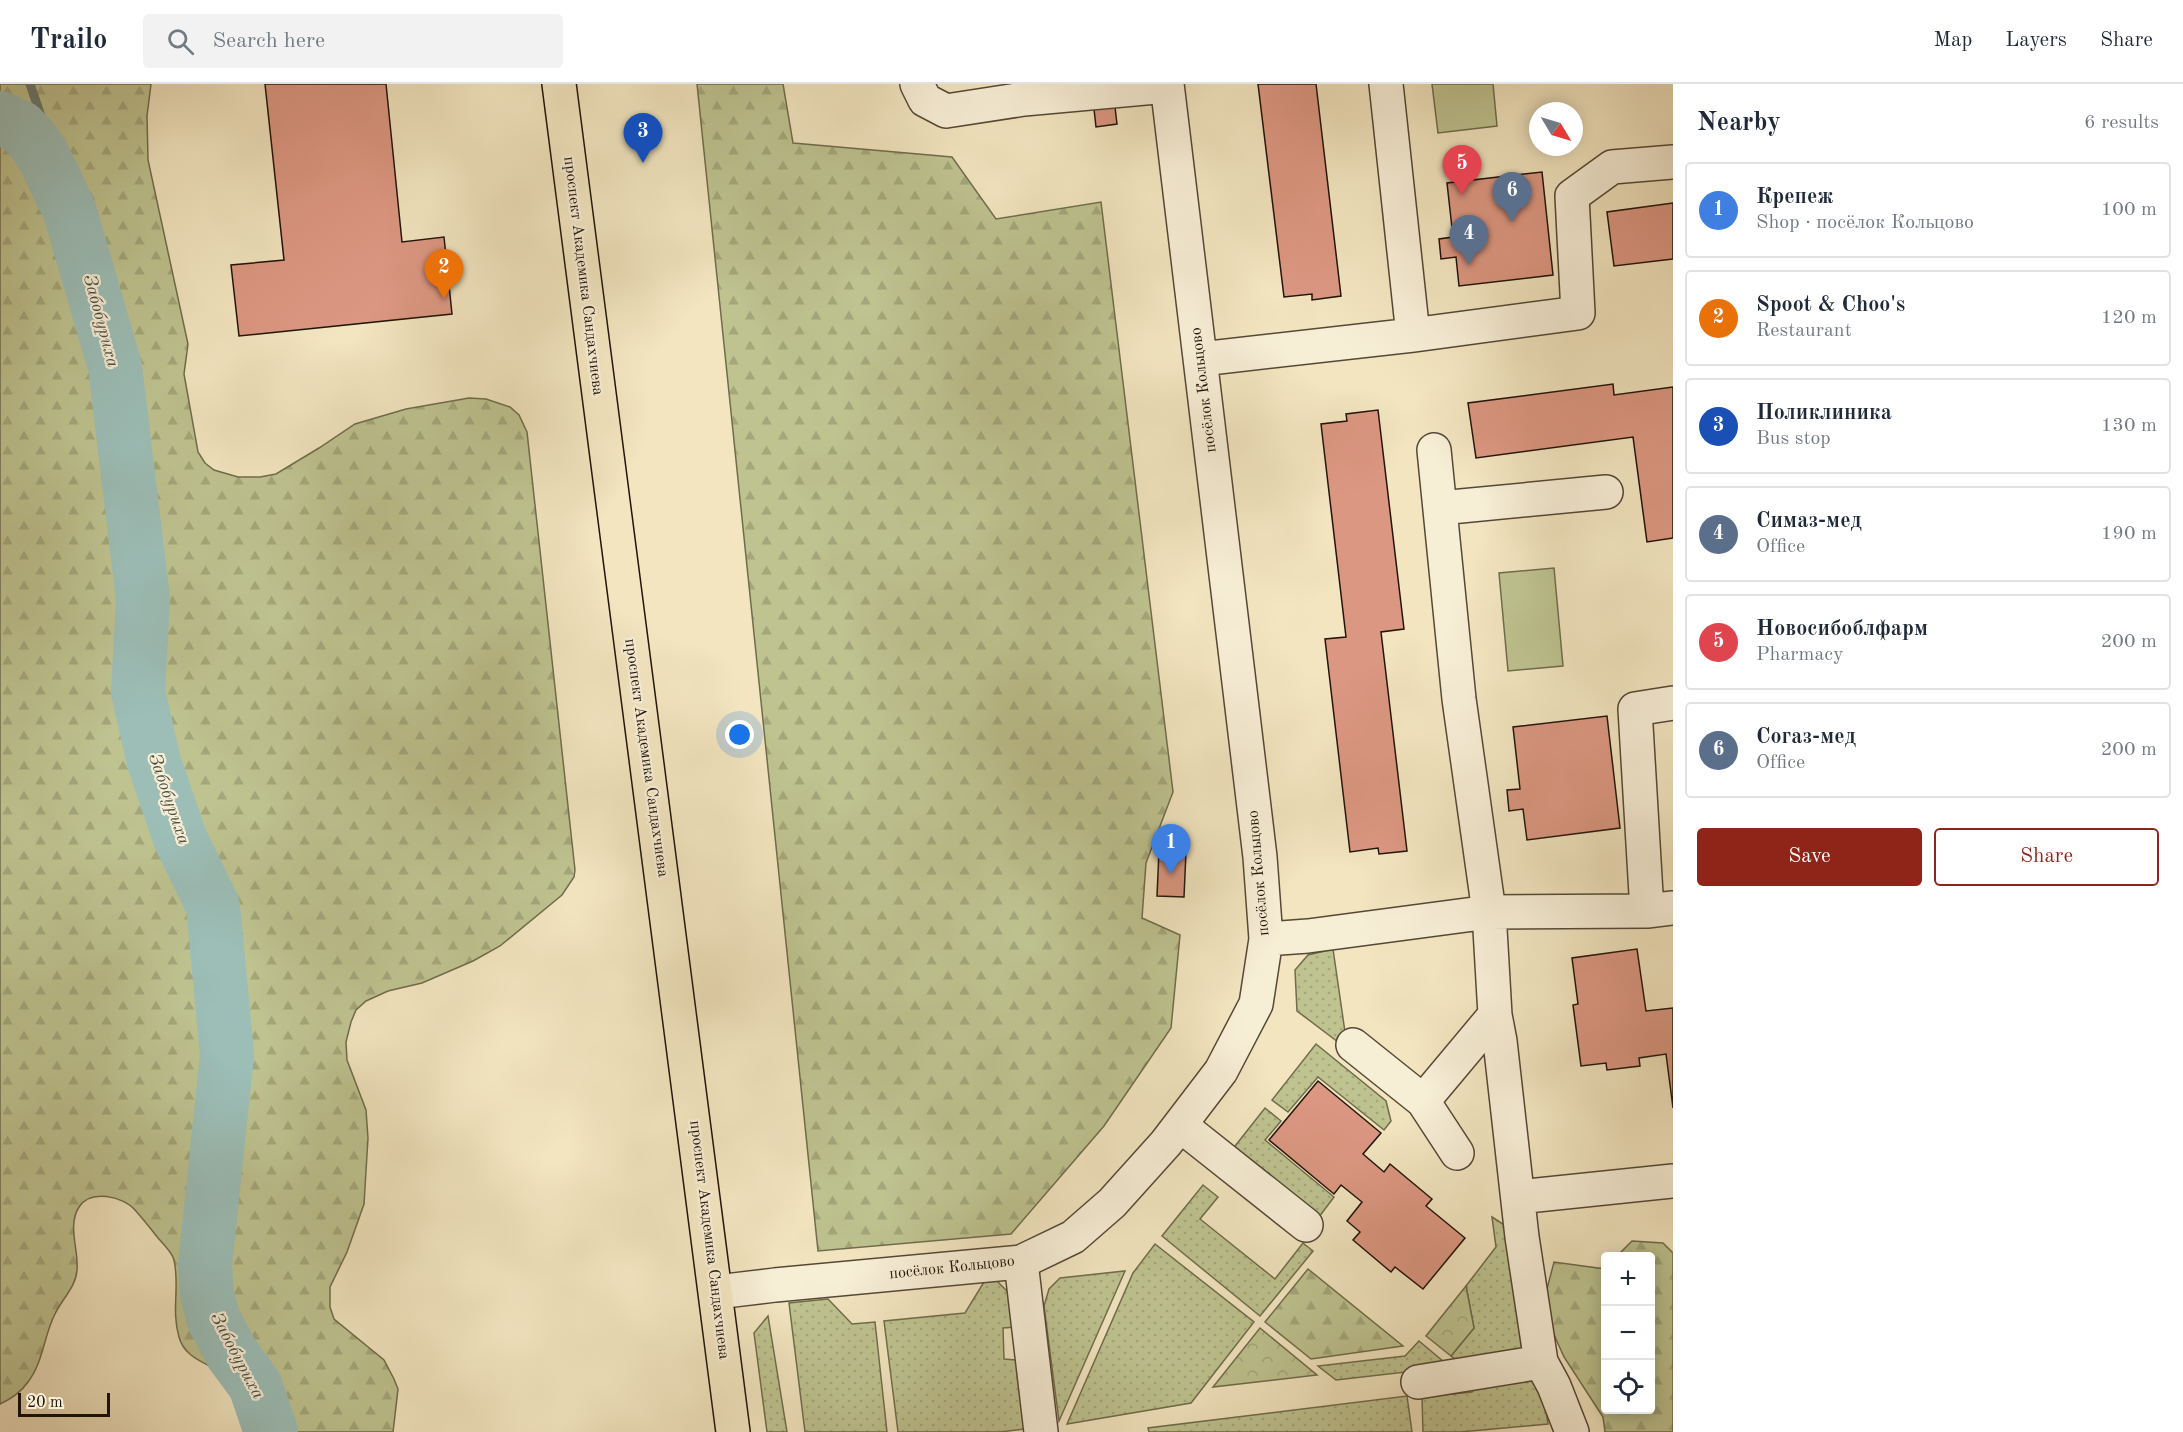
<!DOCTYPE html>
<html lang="en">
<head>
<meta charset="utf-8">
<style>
	:root { --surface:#fff; --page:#f2f2f3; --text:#1f2937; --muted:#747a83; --line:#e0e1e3; --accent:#8f2418 }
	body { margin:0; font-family:"Old Standard TT",serif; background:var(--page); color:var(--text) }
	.controls { position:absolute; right:18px; bottom:18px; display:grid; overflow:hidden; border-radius:6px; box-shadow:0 3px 15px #0003 }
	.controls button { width:54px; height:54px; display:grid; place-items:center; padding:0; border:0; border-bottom:2px solid var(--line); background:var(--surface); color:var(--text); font:30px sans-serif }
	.compass { position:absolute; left:1529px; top:18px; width:54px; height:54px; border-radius:50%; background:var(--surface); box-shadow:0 3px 15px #0003; rotate:128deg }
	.scale { position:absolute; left:18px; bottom:15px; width:92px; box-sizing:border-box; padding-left:6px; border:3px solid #211409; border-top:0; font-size:16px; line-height:21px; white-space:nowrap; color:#211409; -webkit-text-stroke:4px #f7eed6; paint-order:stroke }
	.you { position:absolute; left:740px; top:651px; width:21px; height:21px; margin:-15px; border:4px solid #fff; border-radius:50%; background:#1a73e8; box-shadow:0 0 0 9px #1a73e833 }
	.badge { display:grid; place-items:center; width:39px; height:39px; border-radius:50%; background:var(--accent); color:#fff; font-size:20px; font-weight:700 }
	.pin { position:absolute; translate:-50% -50px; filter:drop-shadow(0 2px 3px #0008) }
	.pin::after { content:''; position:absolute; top:32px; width:21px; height:18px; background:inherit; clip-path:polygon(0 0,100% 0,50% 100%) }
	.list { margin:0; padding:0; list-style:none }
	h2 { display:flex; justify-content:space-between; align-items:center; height:78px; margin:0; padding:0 24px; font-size:26px }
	h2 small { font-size:20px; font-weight:400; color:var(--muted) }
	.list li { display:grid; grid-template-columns:39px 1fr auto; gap:18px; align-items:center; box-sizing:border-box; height:96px; margin:0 12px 12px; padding:0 12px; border:2px solid var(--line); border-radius:6px }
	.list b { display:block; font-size:22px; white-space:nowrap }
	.list p { margin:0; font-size:20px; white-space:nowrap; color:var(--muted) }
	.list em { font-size:20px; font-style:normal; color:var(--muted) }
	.actions { display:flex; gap:12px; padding:18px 24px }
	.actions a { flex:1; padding:14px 0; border:2px solid var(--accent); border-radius:6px; text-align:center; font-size:21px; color:var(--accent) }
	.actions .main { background:var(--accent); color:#fff }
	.icon { flex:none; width:33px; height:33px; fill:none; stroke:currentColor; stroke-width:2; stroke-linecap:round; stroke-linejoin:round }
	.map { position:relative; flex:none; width:1673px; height:1348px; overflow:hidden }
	header { display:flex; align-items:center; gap:36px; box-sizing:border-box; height:84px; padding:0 30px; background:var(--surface); border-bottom:2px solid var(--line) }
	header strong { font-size:28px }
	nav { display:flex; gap:33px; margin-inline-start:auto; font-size:21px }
	.search { width:420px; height:54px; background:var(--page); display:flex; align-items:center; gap:15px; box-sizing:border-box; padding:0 21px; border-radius:6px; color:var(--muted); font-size:22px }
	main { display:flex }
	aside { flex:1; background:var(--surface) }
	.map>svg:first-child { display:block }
	.grass { fill:url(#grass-dots); stroke:#706c4c; stroke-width:1.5 }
	.forest { fill:url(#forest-firs); stroke:#706c4c; stroke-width:1.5 }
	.park { fill:url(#park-crowns); stroke:#706c4c; stroke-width:1.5 }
	.pitch { fill:#bec390; stroke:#706c4c; stroke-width:1.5 }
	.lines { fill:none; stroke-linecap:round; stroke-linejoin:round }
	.stream { stroke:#6b7a71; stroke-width:9 }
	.river { stroke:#9cbeb7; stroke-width:54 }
	.building { fill:#dc9782; stroke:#211409; stroke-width:1.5 }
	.minor-casing { stroke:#554837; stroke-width:36 }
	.major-casing { stroke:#211409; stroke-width:36 }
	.minor { stroke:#f7eed6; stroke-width:33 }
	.major { stroke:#f2e5c0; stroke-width:33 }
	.labels { text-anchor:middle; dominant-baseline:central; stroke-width:4.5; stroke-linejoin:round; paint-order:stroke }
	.street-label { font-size:16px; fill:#211409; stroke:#f7eed6 }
	.water-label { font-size:18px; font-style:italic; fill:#4c5046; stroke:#f7eed6 }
</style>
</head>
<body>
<header>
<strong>Trailo</strong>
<div class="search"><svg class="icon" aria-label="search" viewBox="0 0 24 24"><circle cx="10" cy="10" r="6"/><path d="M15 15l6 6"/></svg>Search here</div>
<nav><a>Map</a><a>Layers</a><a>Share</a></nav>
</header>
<main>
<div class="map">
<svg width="1673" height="1348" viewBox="0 0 1673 1348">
	<defs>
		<pattern id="grass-dots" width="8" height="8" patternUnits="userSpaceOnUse" patternTransform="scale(1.5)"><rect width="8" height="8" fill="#bec390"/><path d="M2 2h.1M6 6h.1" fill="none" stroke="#a3a77b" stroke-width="1.8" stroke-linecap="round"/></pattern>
		<pattern id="forest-firs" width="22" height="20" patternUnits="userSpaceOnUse" patternTransform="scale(1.5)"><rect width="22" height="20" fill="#bec390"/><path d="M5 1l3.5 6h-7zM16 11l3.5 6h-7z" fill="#a3a77b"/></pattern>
		<pattern id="park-crowns" width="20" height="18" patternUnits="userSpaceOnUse" patternTransform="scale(1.5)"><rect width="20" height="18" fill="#bec390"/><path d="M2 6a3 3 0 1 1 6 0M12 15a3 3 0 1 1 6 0" fill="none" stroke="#a3a77b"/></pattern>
	</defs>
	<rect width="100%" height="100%" fill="#f2e5c0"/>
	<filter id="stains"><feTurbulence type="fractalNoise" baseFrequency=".00333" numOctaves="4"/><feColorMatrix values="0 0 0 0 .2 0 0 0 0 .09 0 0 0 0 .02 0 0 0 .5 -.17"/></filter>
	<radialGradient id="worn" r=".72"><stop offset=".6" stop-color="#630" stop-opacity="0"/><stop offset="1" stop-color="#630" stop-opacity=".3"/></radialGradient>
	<!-- grass -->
	<path class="grass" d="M1333,865L1345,948L1338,958L1297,927L1295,886L1308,871Z
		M1316,960L1386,1017L1391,1037L1384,1046L1318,993L1288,1028L1272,1016Z
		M1265,1024L1281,1037L1265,1056L1334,1113L1313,1141L1228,1071Z
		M1203,1101L1218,1113L1200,1135L1275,1195L1303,1159L1313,1167L1260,1232L1162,1152Z
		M1492,1133L1509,1144L1522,1267L1463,1281L1451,1272L1474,1244L1466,1202L1496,1163Z
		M1155,1160L1254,1238L1191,1319L1067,1340L1133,1189Z
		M1125,1187L1059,1337L1044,1222L1049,1205L1060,1194Z
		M997,1197L1010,1210L1016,1243L1003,1244L1004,1275L1016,1276L1025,1345L1000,1348H898L884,1237L965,1229L984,1198Z
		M828,1215L852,1240L875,1238L887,1348H805L789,1219Z
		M768,1232L787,1348H767L754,1249Z
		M1419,1257L1450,1283L1336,1296L1318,1282L1405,1272Z
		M1541,1290L1548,1340L1460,1348H1423L1422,1313L1472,1308L1481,1297Z
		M1407,1312L1412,1348H1149L1148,1344Z"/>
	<!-- forest -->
	<path class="forest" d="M0,0H151L147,32L148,76L188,260L184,290L198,368L205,379L214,386L238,393H260L276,390L319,364L355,340L406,325L469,314L486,315L510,323L519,331L527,348L575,786L574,793L562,811L500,862L473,877L422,899L388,907L366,917L356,926L351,938L346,958L347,976L366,1026L368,1054L364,1120L347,1168L330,1203V1223L334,1235L384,1276L394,1295L398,1305L393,1348H252C249,1332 246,1314 236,1301C220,1280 186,1280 179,1253C171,1226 180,1202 174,1176C172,1168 163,1160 158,1154C151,1145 143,1135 135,1126C123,1112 90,1105 79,1123C67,1142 79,1166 77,1186C76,1203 62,1215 55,1230C44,1251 43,1279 28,1298C21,1308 11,1315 0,1320Z
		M697,0H783L793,59L952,73L996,135L1101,118L1173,708L1146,779L1142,834L1180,851L1171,944L1104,1042L1011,1150L818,1167Z
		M1632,1157L1663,1159L1673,1169V1348H1605L1603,1333L1564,1273L1542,1224L1554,1178L1605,1185L1606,1326H1650V1172H1617Z
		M1308,1185L1403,1262L1311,1275L1265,1238Z"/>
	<!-- park -->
	<path class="park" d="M1466,1202L1474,1244L1451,1272L1426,1252Z
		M1260,1244L1317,1291L1213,1303Z"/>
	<!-- pitch -->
	<path class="pitch" d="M1432,0H1493L1497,42L1438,49Z
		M1554,484L1563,582L1508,587L1499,489Z"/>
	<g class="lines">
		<!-- stream -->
		<path class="stream" d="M30,0L42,35L44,73"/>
		<!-- river -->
		<path class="river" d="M0,34L20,43L31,54L44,73L70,128L115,283L143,515L138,608L154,678L180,754L213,822L227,971L205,1181L207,1210L213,1234L232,1270L255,1301L271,1348"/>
	</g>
	<!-- building -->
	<path class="building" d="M265,0H386L402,158L444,153L452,230L239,252L231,181L284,176Z
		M1258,0H1316L1341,212L1312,216V210L1284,213Z
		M1115,23L1117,40L1096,43L1094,25Z
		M1542,88L1553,191L1459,202L1456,173L1441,175L1439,155L1453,153L1447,99Z
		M1673,119V175L1614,182L1607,128Z
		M1613,300L1614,311L1673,303V454L1647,458L1633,353L1476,374L1468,319Z
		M1378,326L1404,545L1381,548L1407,767L1379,770L1378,764L1350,768L1325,555L1346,553L1321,340L1347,337L1346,330Z
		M1607,632L1620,744L1527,756L1523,725L1509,727L1507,706L1520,705L1513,643Z
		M1159,767L1186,768L1184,813L1157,812Z
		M1637,865L1646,927L1673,924V1024L1666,970L1639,974L1640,982L1607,986L1606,979L1581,982L1573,921L1578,920L1572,874Z
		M1318,997L1381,1049L1363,1070L1384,1088L1390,1080L1432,1115L1426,1122L1465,1154L1423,1205L1395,1183L1391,1188L1353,1156L1360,1148L1347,1137L1362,1118L1341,1101L1334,1110L1269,1056Z"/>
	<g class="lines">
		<!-- minor casing -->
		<g class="minor-casing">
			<path id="minor" d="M917,0L925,16L946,27L1024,15L1167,2
				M1386,0L1413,251
				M1201,275L1413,251L1578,229L1572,112L1612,83L1673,78
				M1434,366L1459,615L1489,828L1495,931L1500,957L1522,1153L1541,1278L1554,1302L1572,1348
				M1440,424L1606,408
				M1647,827L1635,625L1673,619
				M1266,855L1308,852L1489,828L1647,827L1673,824
				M1353,961L1423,1017L1457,1069
				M1423,1017L1495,931
				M1180,1041L1306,1141
				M1518,1113L1673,1097
				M1021,1178L1041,1348
				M717,1208L775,1201L1021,1178L1073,1153L1112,1119L1166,1059L1221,987L1256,920L1266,855L1260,773L1167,0
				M1418,1298L1541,1278"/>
		</g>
		<!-- major casing -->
		<g class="major-casing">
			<path id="major" d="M559,0L733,1348"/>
		</g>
		<!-- minor -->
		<use href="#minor" class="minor"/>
		<!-- major -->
		<use href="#major" class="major"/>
	</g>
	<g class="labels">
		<!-- street labels -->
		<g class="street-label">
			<text transform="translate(583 192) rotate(83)">проспект Академика Сандахчиева</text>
			<text transform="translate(1204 306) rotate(-97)">посёлок Кольцово</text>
			<text transform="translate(646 674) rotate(82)">проспект Академика Сандахчиева</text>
			<text transform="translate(1259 789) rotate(-95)">посёлок Кольцово</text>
			<text transform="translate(709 1156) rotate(83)">проспект Академика Сандахчиева</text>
			<text transform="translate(952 1184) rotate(-6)">посёлок Кольцово</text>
		</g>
		<!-- water labels -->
		<g class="water-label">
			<text transform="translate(101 237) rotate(75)">Забобуриха</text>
			<text transform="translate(169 715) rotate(71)">Забобуриха</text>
			<text transform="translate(237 1272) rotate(62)">Забобуриха</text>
		</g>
	</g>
	<rect width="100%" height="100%" filter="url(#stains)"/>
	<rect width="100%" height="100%" fill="url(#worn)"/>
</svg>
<div class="controls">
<button>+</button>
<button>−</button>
<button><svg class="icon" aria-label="locate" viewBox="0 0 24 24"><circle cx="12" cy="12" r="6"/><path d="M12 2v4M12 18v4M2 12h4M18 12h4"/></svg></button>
</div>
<svg class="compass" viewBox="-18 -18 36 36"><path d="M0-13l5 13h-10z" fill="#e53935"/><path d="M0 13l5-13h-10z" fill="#747a83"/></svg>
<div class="scale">20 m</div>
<div class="you"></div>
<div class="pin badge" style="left:1171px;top:790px;background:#3f7fe0">1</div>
<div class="pin badge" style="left:444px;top:215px;background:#e8710a">2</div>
<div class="pin badge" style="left:643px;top:79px;background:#1a4fb4">3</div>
<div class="pin badge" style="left:1469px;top:181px;background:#5c6f8a">4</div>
<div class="pin badge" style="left:1462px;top:111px;background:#e0444e">5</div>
<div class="pin badge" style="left:1512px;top:138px;background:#5c6f8a">6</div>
</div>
<aside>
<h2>Nearby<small>6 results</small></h2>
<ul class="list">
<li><span class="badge" style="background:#3f7fe0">1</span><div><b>Крепеж</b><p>Shop · посёлок Кольцово</p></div><em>100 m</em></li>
<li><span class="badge" style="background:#e8710a">2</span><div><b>Spoot &amp; Choo's</b><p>Restaurant</p></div><em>120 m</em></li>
<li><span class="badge" style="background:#1a4fb4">3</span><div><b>Поликлиника</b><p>Bus stop</p></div><em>130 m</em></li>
<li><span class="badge" style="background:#5c6f8a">4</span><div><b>Симаз-мед</b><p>Office</p></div><em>190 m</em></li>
<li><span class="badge" style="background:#e0444e">5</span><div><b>Новосибоблфарм</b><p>Pharmacy</p></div><em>200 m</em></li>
<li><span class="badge" style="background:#5c6f8a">6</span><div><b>Согаз-мед</b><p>Office</p></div><em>200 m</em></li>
</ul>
<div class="actions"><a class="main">Save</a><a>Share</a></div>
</aside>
</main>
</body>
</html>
